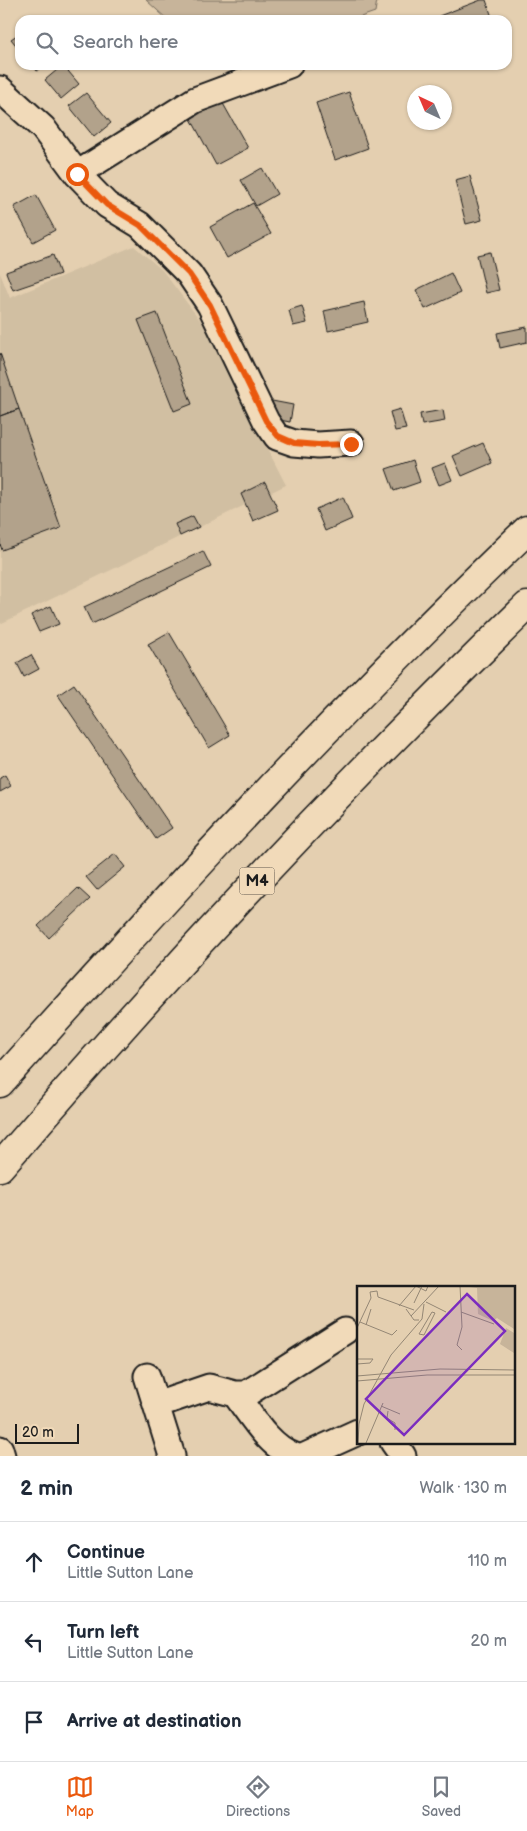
<!DOCTYPE html>
<html lang="en">
<head>
<meta charset="utf-8">
<style>
	:root { --surface:#fff; --page:#f2f2f3; --text:#1f2937; --muted:#747a83; --line:#e0e1e3; --accent:#ea580c }
	body { margin:0; font-family:"Balsamiq Sans",sans-serif; background:var(--page); color:var(--text) }
	.compass { position:absolute; left:407px; top:85px; width:45px; height:45px; border-radius:50%; background:var(--surface); box-shadow:0 1px 4px #0004; rotate:316deg }
	.scale { position:absolute; left:15px; bottom:12px; width:64px; box-sizing:border-box; padding-left:5px; border:2px solid #1c1c1c; border-top:0; font-size:14px; line-height:18px; white-space:nowrap; color:#1c1c1c; -webkit-text-stroke:4px #f1dab9; paint-order:stroke }
	.stop { position:absolute; width:15px; height:15px; margin:-11px; border:4px solid #ea580c; border-radius:50%; background:#fff }
	.stop.end { background:#ea580c; border-color:#fff; box-shadow:0 1px 5px #0008 }
	.list { margin:0; padding:0; list-style:none }
	h2 { display:flex; justify-content:space-between; align-items:center; height:65px; margin:0; padding:0 20px; font-size:21px }
	h2 small { font-size:16px; font-weight:400; color:var(--muted) }
	.list li { display:grid; grid-template-columns:32px 1fr auto; gap:15px; align-items:center; box-sizing:border-box; height:80px; padding:0 20px; border-top:1px solid var(--line) }
	.list b { display:block; font-size:19px; white-space:nowrap }
	.list p { margin:0; font-size:16px; white-space:nowrap; color:var(--muted) }
	.list em { font-size:16px; font-style:normal; color:var(--muted) }
	.icon { flex:none; width:28px; height:28px; fill:none; stroke:currentColor; stroke-width:2; stroke-linecap:round; stroke-linejoin:round }
	.map { position:relative; flex:none; width:527px; height:1456px; overflow:hidden }
	.search { position:absolute; background:var(--surface); box-shadow:0 1px 4px #0004; left:15px; right:15px; top:15px; height:55px; display:flex; align-items:center; gap:12px; box-sizing:border-box; padding:0 18px; border-radius:15px; color:var(--muted); font-size:19px }
	.sheet { height:305px; background:var(--surface) }
	nav { display:flex; justify-content:space-around; align-items:center; box-sizing:border-box; height:70px; border-top:1px solid var(--line); background:var(--surface); font-size:14px; color:var(--muted) }
	nav a { display:grid; justify-items:center; gap:2px }
	nav .on { color:var(--accent) }
	.map>svg:first-child { display:block }
	.built { fill:#d1bfa2 }
	.green { fill:#c7b49a; stroke:#72685b }
	.building { fill:#b2a28b; stroke:#1c1c1c }
	.lines { fill:none; stroke-linecap:round; stroke-linejoin:round }
	.minor-casing { stroke:#1c1c1c; stroke-width:29 }
	.highway-casing { stroke:#1c1c1c; stroke-width:31 }
	.minor { stroke:#f1dab9; stroke-width:25 }
	.highway { stroke:#f1dab9; stroke-width:28 }
	.route { stroke:#ea580c; stroke-width:6 }
	.labels { text-anchor:middle; dominant-baseline:central; stroke-width:4; stroke-linejoin:round; paint-order:stroke }
	.shield { fill:#f1dab9; stroke:#5c554b; stroke-width:1 }
	.shield-label { font-size:16px; font-weight:bold; fill:#1c1c1c }
	.inset-road { fill:none; stroke:#948775; stroke-width:1 }
	.view { fill:#7b2cbf; fill-opacity:0.15; stroke:#7b2cbf; stroke-width:2.5 }
	.inset-edge { fill:none; stroke:#1c1c1c; stroke-width:2.5 }
</style>
</head>
<body>
<div class="map">
<svg width="527" height="1456" viewBox="0 0 527 1456">
	<rect width="100%" height="100%" fill="#e4cfb0"/>
	<filter id="ink" filterUnits="userSpaceOnUse"><feTurbulence type="fractalNoise" baseFrequency=".02" numOctaves="2"/><feDisplacementMap in="SourceGraphic" scale="10" xChannelSelector="R" yChannelSelector="G"/><feConvolveMatrix kernelMatrix="1 2 1 2 8 2 1 2 1" color-interpolation-filters="sRGB"/></filter>
	<g filter="url(#ink)">
		<!-- built -->
		<path class="built" d="M134,246L162,270L203,324L286,485L0,624V273L10,298Z"/>
		<!-- green -->
		<path class="green" d="M146,0H377L375,12L352,20H168Z"/>
		<!-- building -->
		<path class="building" d="M481,0H486L493,20H441L439,16Z
			M20,33V50L11,39Z
			M32,65H45L37,71Z
			M63,65L79,84L61,99L45,80Z
			M349,92L368,148L335,160L316,103Z
			M86,93L111,123L94,137L69,106Z
			M221,100L248,148L216,165L190,117Z
			M262,168L277,194L256,206L241,180Z
			M470,176L482,220L466,224L455,180Z
			M36,195L55,230L33,242L14,207Z
			M253,203L271,234L227,258L210,227Z
			M490,252L499,290L486,293L477,255Z
			M53,255L60,274L13,290L6,272Z
			M451,273L460,293L425,309L416,290Z
			M364,302L368,322L328,331L324,311Z
			M302,306L307,323L293,326L289,310Z
			M157,313L192,404L174,411L138,320Z
			M527,327V342L500,348L497,333Z
			M0,353L19,409L0,416Z
			M267,400L293,405L290,422L264,417Z
			M19,409L61,528L2,550L0,544V416Z
			M400,409L406,429L395,431L390,412Z
			M443,410L445,421L422,425L420,414Z
			M483,443L492,463L462,476L453,456Z
			M413,460L420,482L394,491L386,469Z
			M445,463L452,480L439,485L432,468Z
			M265,482L278,510L253,521L241,494Z
			M343,497L352,519L325,531L316,509Z
			M193,516L199,527L180,536L175,524Z
			M203,551L211,567L92,624L84,607Z
			M51,606L59,624L39,632L31,615Z
			M169,632L230,735L209,748L148,644Z
			M31,655L39,669L24,677L17,663Z
			M74,684L172,828L156,839L58,695Z
			M5,775L11,786L0,792V778Z
			M115,854L125,867L97,890L86,877Z
			M78,888L90,899L49,938L38,926Z"/>
		<g class="lines">
			<!-- minor casing -->
			<g class="minor-casing">
				<path id="minor" d="M0,89L43,128L77,174L107,205L140,225L189,274L210,305L266,421L277,437L294,443L318,445L351,443
					M77,174L195,100L289,65
					M147,1376L172,1456
					M235,1394C251,1415 269,1447 295,1456
					M156,1405L209,1387L235,1394H246L345,1331
					M393,1442L403,1456
					M0,1449L2,1456
					M305,1456L358,1432"/>
			</g>
			<!-- highway casing -->
			<g class="highway-casing">
				<path id="highway" d="M0,1083C170,893 343,706 527,530
					M0,1167C167,972 343,785 527,606"/>
			</g>
			<!-- minor -->
			<use href="#minor" class="minor"/>
			<!-- highway -->
			<use href="#highway" class="highway"/>
		</g>
	</g>
	<g class="lines" filter="url(#ink)">
		<!-- route -->
		<path class="route" d="M77,174L107,205L140,225L189,274L210,305L266,421L278,436L294,443L318,445L351,444"/>
	</g>
	<g class="labels">
		<!-- shield labels -->
		<rect class="shield" x="239.5" y="867.5" width="35" height="27" rx="4"/>
		<g class="shield-label">
			<text x="257" y="881">M4</text>
		</g>
	</g>
	<!-- overview -->
	<g transform="translate(357 1286)">
		<rect width="158" height="158" fill="#e4cfb0"/>
		<path d="M105,0H157V43L140,32L136,35L121,28L120,2ZM149,42L157,47V67L143,58Z" fill="#c7b49a"/>
		<path class="inset-road" d="M59,0L69,5L71,0M103,0L105,41L100,59L105,64M21,11L57,24M69,16L89,26M57,17L65,0M42,20L59,0M49,23L57,34H62M75,26L78,27L67,49L62,48ZM104,26L137,38M54,30L82,0M3,36L35,49L40,44M9,39L14,23M0,42L14,12L13,6L20,5L21,11M0,73H16L13,77L0,78M0,90L83,83L158,84M0,95L70,89H158M24,120L43,128M31,125L30,132L38,137V144M1,157L2,138L7,118L34,69L65,33L67,18M9,157L26,117"/>
		<path class="view" d="M110,8L148,45L47,149L9,113Z"/>
		<rect width="158" height="158" class="inset-edge"/>
	</g>
</svg>
<svg class="compass" viewBox="-18 -18 36 36"><path d="M0-13l5 13h-10z" fill="#e53935"/><path d="M0 13l5-13h-10z" fill="#747a83"/></svg>
<div class="scale">20 m</div>
<div class="stop" style="left:77px;top:174px"></div>
<div class="stop end" style="left:351px;top:444px"></div>
<div class="search"><svg class="icon" aria-label="search" viewBox="0 0 24 24"><circle cx="10" cy="10" r="6"/><path d="M15 15l6 6"/></svg>Search here</div>
</div>
<section class="sheet">
<h2>2 min<small>Walk · 130 m</small></h2>
<ul class="list">
<li><svg class="icon" aria-label="ahead" viewBox="0 0 24 24"><path d="M12 20V5M6 11l6-6 6 6"/></svg><div><b>Continue</b><p>Little Sutton Lane</p></div><em>110 m</em></li>
<li><svg class="icon" aria-label="left" viewBox="0 0 24 24"><path d="M17 20v-9H6M10 6l-5 5 5 5"/></svg><div><b>Turn left</b><p>Little Sutton Lane</p></div><em>20 m</em></li>
<li><svg class="icon" aria-label="arrive" viewBox="0 0 24 24"><path d="M6 21V4h12l-3 4 3 4H6"/></svg><div><b>Arrive at destination</b></div></li>
</ul>
</section>
<nav>
<a class="on"><svg class="icon" aria-label="map" viewBox="0 0 24 24"><path d="M3 6l6-2 6 2 6-2v14l-6 2-6-2-6 2zM9 4v14M15 6v14"/></svg>Map</a>
<a><svg class="icon" aria-label="directions" viewBox="0 0 24 24"><path d="M12 3l9 9-9 9-9-9zM9 14v-3h6M13 9l2 2-2 2"/></svg>Directions</a>
<a><svg class="icon" aria-label="saved" viewBox="0 0 24 24"><path d="M7 4h10v16l-5-4-5 4z"/></svg>Saved</a>
</nav>
</body>
</html>
